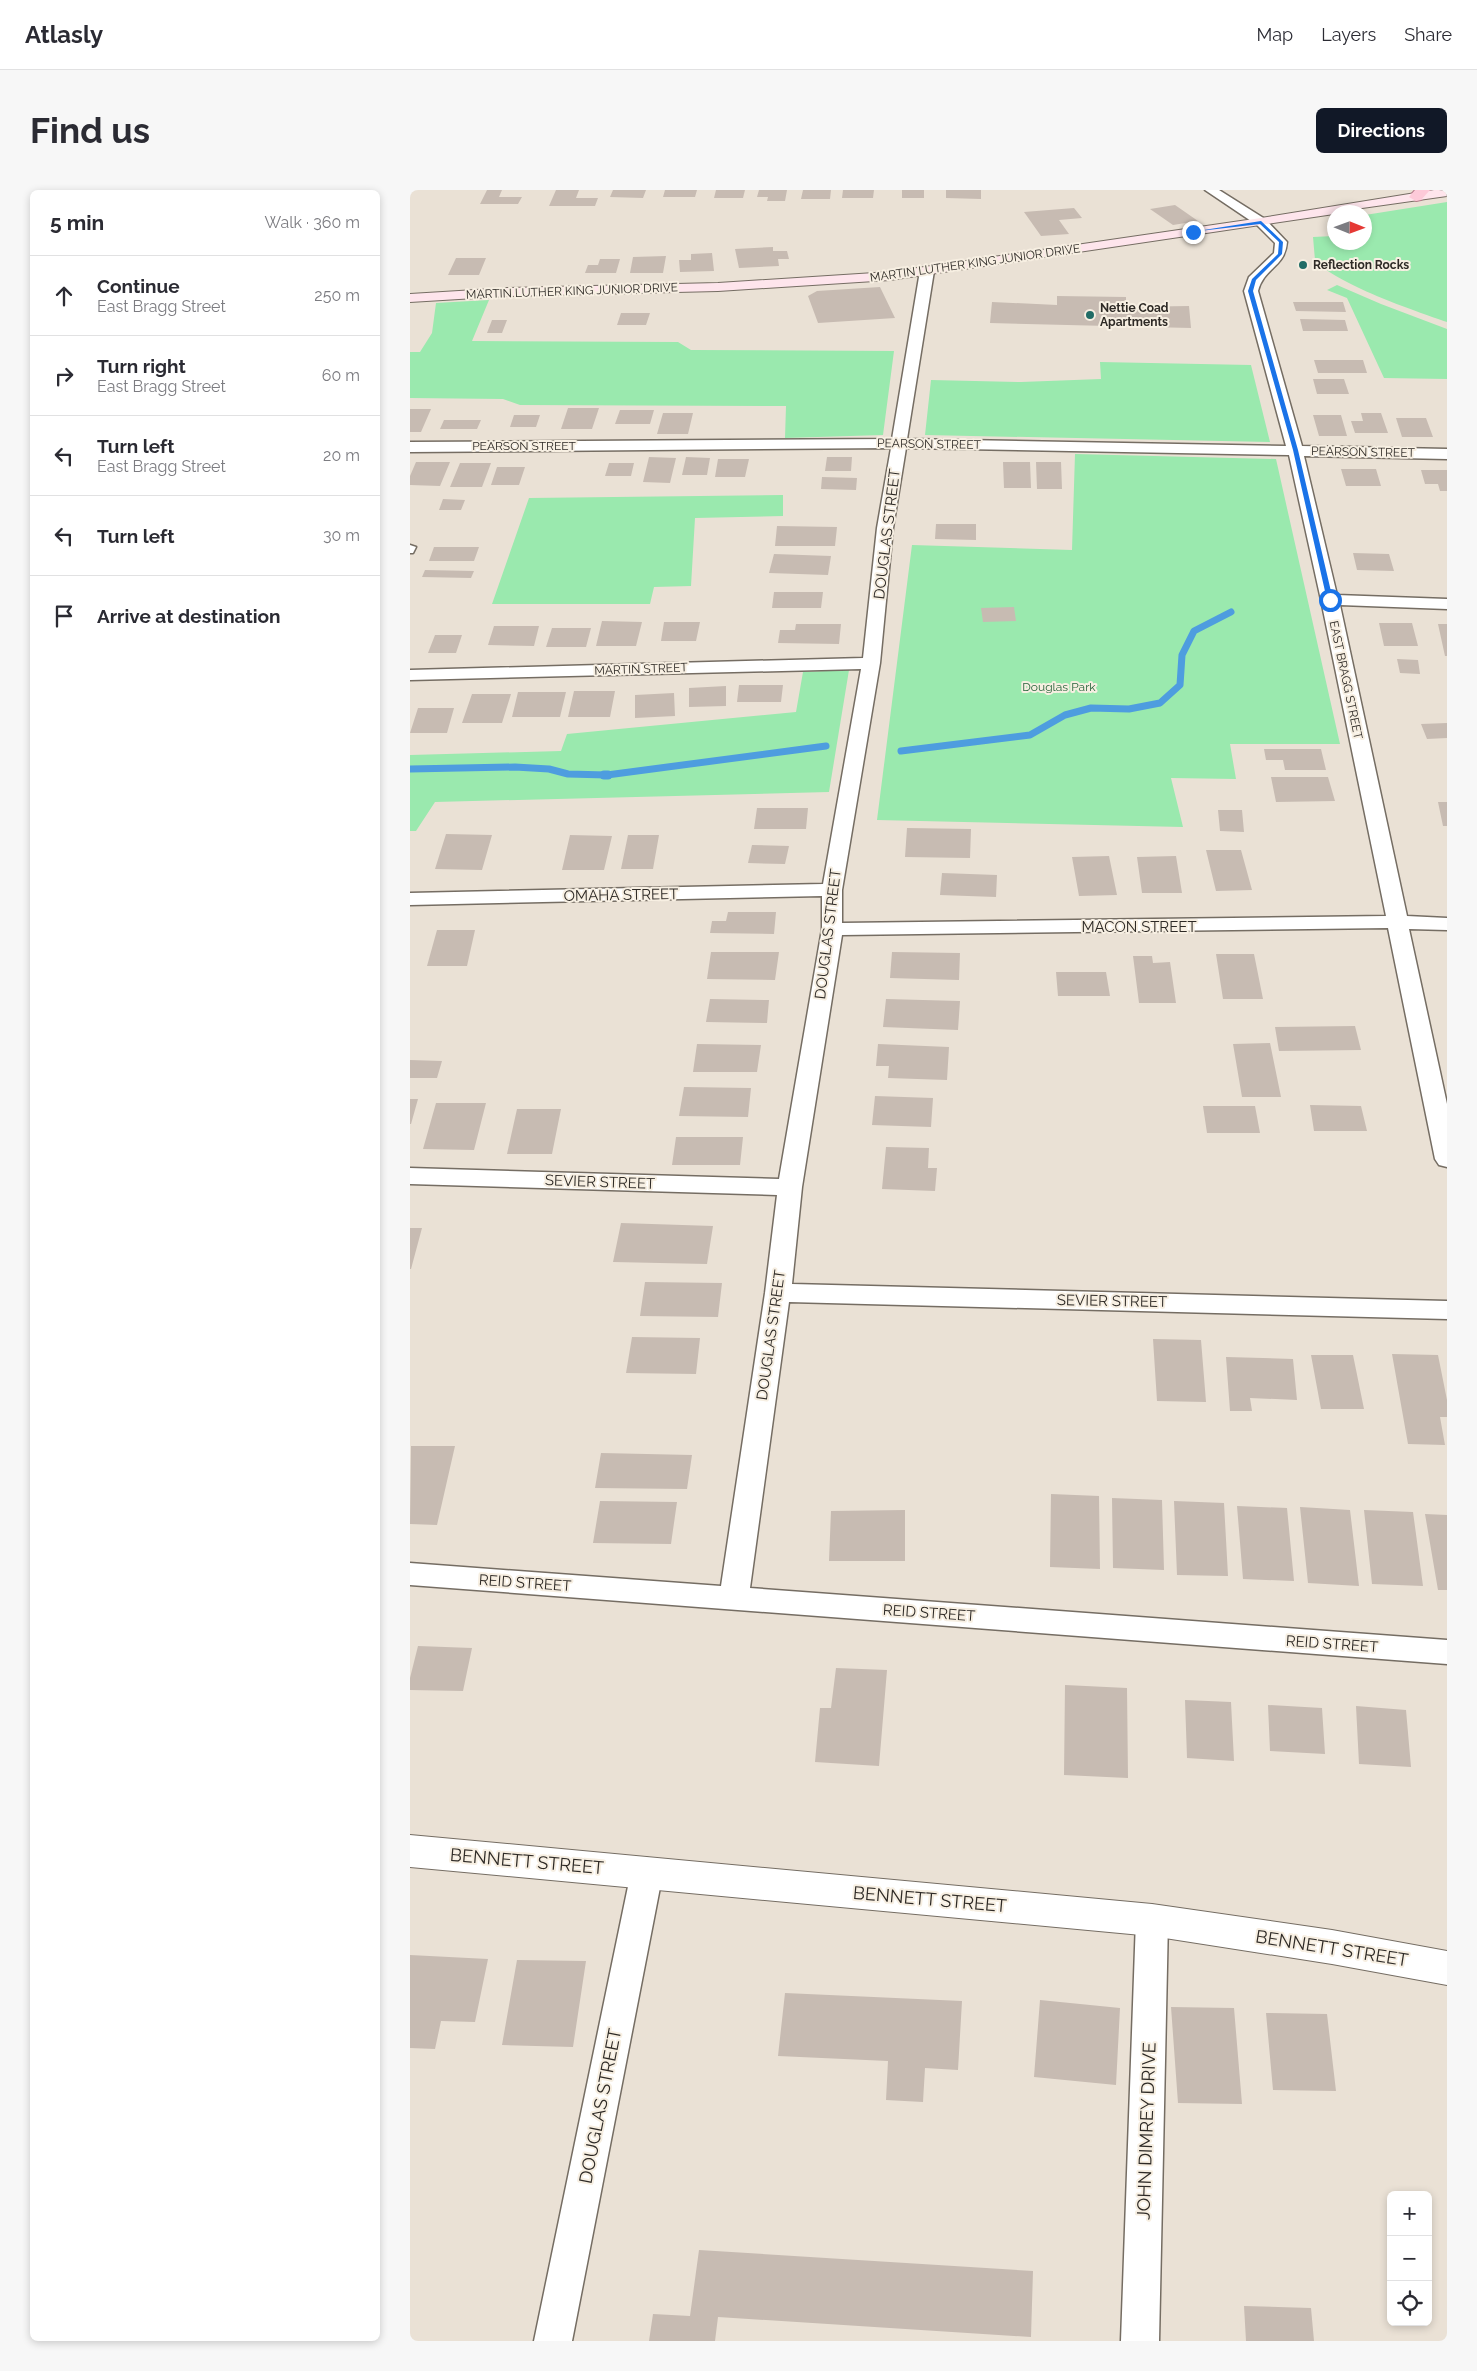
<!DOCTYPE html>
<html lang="en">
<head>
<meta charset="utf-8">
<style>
	:root { --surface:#fff; --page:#f7f7f7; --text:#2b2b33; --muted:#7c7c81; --line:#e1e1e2; --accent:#111827 }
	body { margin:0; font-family:Raleway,sans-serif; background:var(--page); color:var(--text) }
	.controls { position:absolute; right:15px; bottom:15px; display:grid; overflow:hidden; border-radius:8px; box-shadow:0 2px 8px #0003 }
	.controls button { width:45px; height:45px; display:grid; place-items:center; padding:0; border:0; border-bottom:1px solid var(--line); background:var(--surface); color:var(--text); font:25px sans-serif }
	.compass { position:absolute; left:917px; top:15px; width:45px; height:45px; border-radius:50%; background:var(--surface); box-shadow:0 2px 8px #0003; rotate:91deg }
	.stop { position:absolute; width:15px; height:15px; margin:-11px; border:4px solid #1a73e8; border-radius:50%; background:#fff }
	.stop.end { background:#1a73e8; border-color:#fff; box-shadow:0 1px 5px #0008 }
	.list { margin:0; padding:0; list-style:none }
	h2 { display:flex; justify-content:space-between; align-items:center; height:65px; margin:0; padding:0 20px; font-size:21px }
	h2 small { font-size:16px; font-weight:400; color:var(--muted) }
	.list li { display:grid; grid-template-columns:32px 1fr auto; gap:15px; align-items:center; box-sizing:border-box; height:80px; padding:0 20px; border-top:1px solid var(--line) }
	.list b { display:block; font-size:19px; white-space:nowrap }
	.list p { margin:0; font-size:16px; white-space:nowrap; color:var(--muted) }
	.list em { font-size:16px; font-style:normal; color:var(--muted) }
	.icon { flex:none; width:28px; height:28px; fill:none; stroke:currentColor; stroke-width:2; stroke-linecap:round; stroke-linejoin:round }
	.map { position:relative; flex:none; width:1037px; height:2151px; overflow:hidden; border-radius:8px }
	header { display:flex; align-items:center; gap:30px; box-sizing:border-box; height:70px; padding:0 25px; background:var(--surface); border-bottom:1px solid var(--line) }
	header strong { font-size:24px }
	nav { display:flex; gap:28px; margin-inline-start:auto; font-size:18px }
	.intro { display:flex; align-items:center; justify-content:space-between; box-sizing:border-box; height:120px; padding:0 30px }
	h1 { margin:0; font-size:35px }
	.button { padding:12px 22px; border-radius:8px; background:var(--accent); color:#fff; font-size:18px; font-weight:700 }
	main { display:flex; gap:30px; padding:0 30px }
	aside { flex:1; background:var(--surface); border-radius:8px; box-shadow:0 2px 8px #0003 }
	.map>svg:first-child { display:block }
	.green { fill:#9ae9ae }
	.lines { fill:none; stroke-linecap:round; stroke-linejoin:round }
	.stream-far1 { stroke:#4e9ddf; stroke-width:7 }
	.stream { stroke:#4e9ddf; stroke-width:9 }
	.building { fill:#c7bbb2 }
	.service-casing { stroke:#756d63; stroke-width:3 }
	.minor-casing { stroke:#756d63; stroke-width:3 }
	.tertiary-casing { stroke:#756d63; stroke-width:2 }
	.secondary-casing { stroke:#756d63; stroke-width:2 }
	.primary-casing { stroke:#b47b8a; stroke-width:2 }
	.service { fill:#fff; fill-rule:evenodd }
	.minor { fill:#fff; fill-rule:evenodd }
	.tertiary { fill:#fff; fill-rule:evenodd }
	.secondary { fill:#fee5ec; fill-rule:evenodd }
	.primary { fill:#fdcad9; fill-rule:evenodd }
	.route { fill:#1a73e8 }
	.poi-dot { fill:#216c66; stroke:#f7efe2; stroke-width:2 }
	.labels { text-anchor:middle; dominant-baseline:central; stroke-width:4; stroke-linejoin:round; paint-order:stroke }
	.far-street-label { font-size:12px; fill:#2e2a26; stroke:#f7efe2 }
	.far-poi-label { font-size:12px; font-weight:bold; fill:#2e2a26; stroke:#f7efe2; text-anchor:start }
	.far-park-label { font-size:12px; fill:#27643b; stroke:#f7efe2 }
	.street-label { font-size:15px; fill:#2e2a26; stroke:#f7efe2 }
	.near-street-label { font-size:18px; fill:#2e2a26; stroke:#f7efe2 }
</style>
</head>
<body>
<header>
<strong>Atlasly</strong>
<nav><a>Map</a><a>Layers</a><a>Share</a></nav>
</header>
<div class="intro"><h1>Find us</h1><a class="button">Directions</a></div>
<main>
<aside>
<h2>5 min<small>Walk · 360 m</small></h2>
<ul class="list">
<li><svg class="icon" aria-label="ahead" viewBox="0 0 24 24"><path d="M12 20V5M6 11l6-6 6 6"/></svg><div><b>Continue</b><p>East Bragg Street</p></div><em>250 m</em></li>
<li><svg class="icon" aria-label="right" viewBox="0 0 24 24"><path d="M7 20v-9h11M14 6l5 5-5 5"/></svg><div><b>Turn right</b><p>East Bragg Street</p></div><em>60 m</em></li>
<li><svg class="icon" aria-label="left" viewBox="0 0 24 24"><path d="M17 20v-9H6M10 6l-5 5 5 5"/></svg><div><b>Turn left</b><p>East Bragg Street</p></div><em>20 m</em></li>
<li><svg class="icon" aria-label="left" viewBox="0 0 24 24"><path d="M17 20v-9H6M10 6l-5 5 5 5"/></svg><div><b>Turn left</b></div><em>30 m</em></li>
<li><svg class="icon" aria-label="arrive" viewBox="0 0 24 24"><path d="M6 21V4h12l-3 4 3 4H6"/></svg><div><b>Arrive at destination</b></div></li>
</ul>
</aside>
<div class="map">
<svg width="1037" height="2151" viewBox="0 0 1037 2151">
	<rect width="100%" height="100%" fill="#eae1d5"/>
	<!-- green -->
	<path class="green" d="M1037,12V132C1005,121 926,94 905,70L903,47L924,46V52H954L955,25Z
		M927,95L971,114L1037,139V189L974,188L937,108L917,100Z
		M79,110L62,151L268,152L281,160L484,161L473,245L375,248L376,216L110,215L93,209L0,208V162H10L22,143L26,113Z
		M690,172L841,175L860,252L515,245L521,190L611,192L691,189Z
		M665,264L866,269L930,554H820L826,589L761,588L773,637L467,630L502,355L662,360Z
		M373,305V326L285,328L281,396L244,397L240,414H82L119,308Z
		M439,480L419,602L25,612L6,641H0V565L151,561L157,544L386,522L393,482Z"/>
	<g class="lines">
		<!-- stream-far1 -->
		<path class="stream-far1" d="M491,561L620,545L655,525L681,518L719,519L750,513L770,495L772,465L784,441L821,422
			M0,579L105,577L139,579L158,584L197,585L416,556"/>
		<!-- stream -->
		<path class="stream" d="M194,585H198"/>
	</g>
	<!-- building -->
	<path class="building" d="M77,0H92L89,7H112L108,14H70Z
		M146,0H169L166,8H188L185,16H139Z
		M203,0H236L233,8L200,7Z
		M255,0H287L285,7H253Z
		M306,0H335L333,8H304Z
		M349,0H377L375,11H357L358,7H347Z
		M393,0H421L420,9H391Z
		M433,0H464L463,8H432Z
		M492,0H514V8H492Z
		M536,0H571V9L536,8Z
		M765,15L788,31L763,35L740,19Z
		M664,18L672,28L649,30L659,44L631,46L614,22Z
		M363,57V61H377L379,69H368L369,76L329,78L325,59Z
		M302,63L304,81L270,82L269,70H281V64Z
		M256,66L253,83H220L223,67Z
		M46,68H76L69,85H38Z
		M190,69H210L206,83H175L178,75H188Z
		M470,97L485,128L408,133L398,106L407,101Z
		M647,106L716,107V117L779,116L781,138L580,133L582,112L647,115Z
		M883,112H933L936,122L886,121Z
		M211,123H240L236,135H207Z
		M890,129L935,130L938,141H893Z
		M82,130H97L92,143H77Z
		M904,170H953L957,183H908Z
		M903,189H934L939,204H907Z
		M158,218H189L182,239H151Z
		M0,219H21L11,242H0Z
		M210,220H244L240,234H205Z
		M253,223H283L278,244H247Z
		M951,223H971L978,243H945L941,231H953Z
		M104,225H130L126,237H100Z
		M903,225H931L937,246H909Z
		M986,228H1016L1023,247H992Z
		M34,230H71L67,239H30Z
		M239,267L266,268L260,293L233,292Z
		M276,267L300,268L297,285H272Z
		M417,267H442L441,281H415Z
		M308,269H339L335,287H305Z
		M6,272H40L30,296L0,295V286Z
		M593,272H620L621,298H594Z
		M626,272H651L652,299H627Z
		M50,273H81L72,297H40Z
		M199,273H224L221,286H195Z
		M87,277H115L109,295H81Z
		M931,279H966L971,296H936Z
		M1011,280H1037V301H1030L1028,294H1015Z
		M412,287L447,288L446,300L411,299Z
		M33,309L55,310L51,320H29Z
		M526,334H566V350L525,349Z
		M367,336L427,337L425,356H365Z
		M24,357H69L64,371H19Z
		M943,363L979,364L984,381L947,380Z
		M364,364L421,366L418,385L359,383Z
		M15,380L64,381L61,388L12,387Z
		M364,402H413L411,418H362Z
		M604,417L606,431L573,432L571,418Z
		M192,431L232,432L226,456H186Z
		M254,432H290L286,451H251Z
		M969,433H1002L1008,456H974Z
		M386,434H431L429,454L368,453L370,440H385Z
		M1028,434H1037V466H1035Z
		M84,436H129L124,456L78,455Z
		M142,438H181L176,457H136Z
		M25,445H52L46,463H18Z
		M987,469L1008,470L1010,484L990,483Z
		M329,495H373L371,512H327Z
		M316,496V516L279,517V498Z
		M164,501H205L200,527H158Z
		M108,502H156L150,527H102Z
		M264,503L265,526L225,528V505Z
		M62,504H101L92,533H52Z
		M8,518H44L37,543H0Z
		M1037,533V548L1017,549L1011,534Z
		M854,559H911L916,580H875L873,570H856Z
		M861,587H918L925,611L866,612Z
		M1028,612H1037V636H1033Z
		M347,618H398L396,639H344Z
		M808,620H832L834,642L810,641Z
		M497,638L561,639L560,668L495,667Z
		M36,644L82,645L72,680L25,679Z
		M160,645L202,646L194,680H152Z
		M218,645H249L243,679H211Z
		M342,655L379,656L375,674L338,673Z
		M796,660H831L842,700L806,701Z
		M699,666L707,705L669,706L662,667Z
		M766,666L772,703H732L727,667Z
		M532,683L587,685L586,707L530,705Z
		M318,722H366L364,744L300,743L302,731H316Z
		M27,740H65L57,776H17Z
		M301,762H369L365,790L297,789Z
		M482,762L550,763L549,790L480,788Z
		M806,764H844L853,809H813Z
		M723,766H742L743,773L760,772L766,813H729Z
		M646,782H696L700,806H648Z
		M300,809L359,810L357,833L296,832Z
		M476,809L550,811L548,840L473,837Z
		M945,836L951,860L869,861L865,837Z
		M860,853L871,907H832L823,854Z
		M287,854L351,855L347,882H283Z
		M468,854L539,857L537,890L478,888L479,876H466Z
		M0,870L32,871L27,888H0Z
		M274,897L341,898L338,927L269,926Z
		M465,906L523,908L521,937L462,935Z
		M0,909H8L1,934H0Z
		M26,913H76L64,960L13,959Z
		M900,915L951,916L957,941H904Z
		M793,916H845L850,943H797Z
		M107,919H151L142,964H97Z
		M266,947H333L330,975H262Z
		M476,957L519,958L518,978H527L525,1001L472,999Z
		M211,1033L303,1036L297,1074L203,1072Z
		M0,1038H12L1,1079H0Z
		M235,1092L312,1093L308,1127L230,1126Z
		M222,1147L290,1148L286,1184L216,1183Z
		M743,1149L791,1150L796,1212L747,1211Z
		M982,1164L1028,1165L1037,1210V1227H1030L1035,1255L998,1254Z
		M901,1165H943L954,1219H911Z
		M816,1167L883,1169L887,1210L840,1208L842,1221H820Z
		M1,1256H45L27,1335L0,1334Z
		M191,1263L282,1265L277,1299L185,1298Z
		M641,1304L689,1306L690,1379L640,1377Z
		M702,1308L752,1310L754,1380L703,1378Z
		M190,1311L267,1312L261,1354L183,1353Z
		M764,1311L814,1313L818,1386L767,1385Z
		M827,1316L877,1318L884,1391L833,1389Z
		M890,1317L940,1320L949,1396L898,1393Z
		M495,1320V1371H419L421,1321Z
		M954,1320L1003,1322L1013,1396L962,1394Z
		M1015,1324L1037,1325V1400H1028Z
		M8,1456L62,1458L53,1501L0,1500V1488Z
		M426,1478L477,1480L469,1576L405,1572L410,1518H421Z
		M655,1495L717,1498L718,1588L654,1585Z
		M775,1510L821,1512L824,1571L777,1568Z
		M858,1515L912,1518L915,1564L860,1561Z
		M946,1516L996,1520L1001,1577L949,1574Z
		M0,1765L78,1769L65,1832L31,1831L25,1859L0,1858Z
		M107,1770L176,1771L163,1857L92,1855Z
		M375,1803L552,1811L548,1880L515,1878L513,1912L476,1910L478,1871L368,1866Z
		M630,1810L710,1818L706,1895L624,1887Z
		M761,1817L824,1818L832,1914L768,1913Z
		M856,1823L917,1824L926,1901L863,1900Z
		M289,2060L623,2081L621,2147L308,2127L305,2151H239L243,2124L280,2126Z
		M834,2116L901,2118L904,2151H836Z"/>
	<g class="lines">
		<!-- service casing -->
		<g class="service-casing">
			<path id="service" d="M0,355L6,357L3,363H0Z"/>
		</g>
		<!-- minor casing -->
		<g class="minor-casing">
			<path id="minor" d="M795,0H809L855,29L877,52C875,78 854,77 848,101L892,256L1037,259V269L894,266L927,405L1037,409V419L930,415L997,726L1037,728V740L999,739L1037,914V977L1029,975L1025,969L978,738L432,745L392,997L382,1094L1037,1111V1129L379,1112L340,1398L1037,1450V1474L0,1395V1373L311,1396L355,1103L367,1005L0,994V978L369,989L412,739V706L0,715V703L413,694L451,479L0,490V480L453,468L467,338L481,258L0,262V252L482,249L510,81L517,77L524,81L497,249L876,256L834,101L839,87L864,63L865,53L847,35ZM496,258L879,265L911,410L976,726L432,733V700L470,473L483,338Z
				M237,1668L248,1672L253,1682L162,2151H124L221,1682L226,1672Z
				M742,1715L754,1719L758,1730L749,2151H711L726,1730L730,1719Z"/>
		</g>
		<!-- tertiary casing -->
		<g class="tertiary-casing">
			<path id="tertiary" d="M0,1645L742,1714L922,1740L1037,1761V1795L922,1774L742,1746L0,1677Z"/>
		</g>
		<!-- secondary casing -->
		<g class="secondary-casing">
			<path id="secondary" d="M1024,0H1037V6L924,22V24L480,90L308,101L98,106L0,112V104L98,98L308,93L480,82L851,28Z"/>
		</g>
		<!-- primary casing -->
		<g class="primary-casing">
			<path id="primary" d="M1005,0H1020L1011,10L1006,11L999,7Z"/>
		</g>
		<!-- service -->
		<use href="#service" class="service"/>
		<!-- minor -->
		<use href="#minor" class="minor"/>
		<!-- tertiary -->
		<use href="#tertiary" class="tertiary"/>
		<!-- secondary -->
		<use href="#secondary" class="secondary"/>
		<!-- primary -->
		<use href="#primary" class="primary"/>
	</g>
	<!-- route -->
	<path class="route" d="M851,31L873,52L872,64L846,90L843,101L888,260L923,410L920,412L917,410L883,260L838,101L842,89L868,64L869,52L850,34L781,42Z"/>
	<!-- markers -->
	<g class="poi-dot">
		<circle cx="893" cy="75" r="5"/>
		<circle cx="680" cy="125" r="5"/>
	</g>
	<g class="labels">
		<!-- far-street labels -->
		<g class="far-street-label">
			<text transform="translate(565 73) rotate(-8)">MARTIN LUTHER KING JUNIOR DRIVE</text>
			<text transform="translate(162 101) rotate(-2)">MARTIN LUTHER KING JUNIOR DRIVE</text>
			<text transform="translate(519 254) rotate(1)">PEARSON STREET</text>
			<text x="114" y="256">PEARSON STREET</text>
			<text transform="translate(953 262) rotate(1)">PEARSON STREET</text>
			<text transform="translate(231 479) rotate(-2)">MARTIN STREET</text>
			<text transform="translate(936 490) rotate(78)">EAST BRAGG STREET</text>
		</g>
		<!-- far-poi labels -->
		<g class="far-poi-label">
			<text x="903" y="75">Reflection Rocks</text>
			<text x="690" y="118">Nettie Coad<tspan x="690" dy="14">Apartments</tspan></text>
		</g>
		<!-- far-park labels -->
		<g class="far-park-label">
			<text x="649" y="497">Douglas Park</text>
		</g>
		<!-- street labels -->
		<g class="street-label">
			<text transform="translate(477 344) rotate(-83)">DOUGLAS STREET</text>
			<text transform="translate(211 705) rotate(-1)">OMAHA STREET</text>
			<text x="729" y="737">MACON STREET</text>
			<text transform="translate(418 744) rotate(-83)">DOUGLAS STREET</text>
			<text transform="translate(190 992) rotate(2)">SEVIER STREET</text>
			<text transform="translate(702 1111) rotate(1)">SEVIER STREET</text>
			<text transform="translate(361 1145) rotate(-82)">DOUGLAS STREET</text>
			<text transform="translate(115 1393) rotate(4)">REID STREET</text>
			<text transform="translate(519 1423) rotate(4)">REID STREET</text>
			<text transform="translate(922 1454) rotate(4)">REID STREET</text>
		</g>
		<!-- near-street labels -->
		<g class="near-street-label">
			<text transform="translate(117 1671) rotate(5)">BENNETT STREET</text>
			<text transform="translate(520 1709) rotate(5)">BENNETT STREET</text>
			<text transform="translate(922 1758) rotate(9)">BENNETT STREET</text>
			<text transform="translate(190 1916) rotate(-79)">DOUGLAS STREET</text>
			<text transform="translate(736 1941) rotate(-88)">JOHN DIMREY DRIVE</text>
		</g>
	</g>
</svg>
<div class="controls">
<button>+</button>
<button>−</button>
<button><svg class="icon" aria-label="locate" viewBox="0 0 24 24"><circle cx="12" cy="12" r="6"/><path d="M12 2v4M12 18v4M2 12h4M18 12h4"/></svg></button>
</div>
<svg class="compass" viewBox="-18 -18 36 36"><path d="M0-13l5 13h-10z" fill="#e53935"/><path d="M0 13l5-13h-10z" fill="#7c7c81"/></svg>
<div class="stop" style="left:920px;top:410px"></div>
<div class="stop end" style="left:783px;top:42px"></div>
</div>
</main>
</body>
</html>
